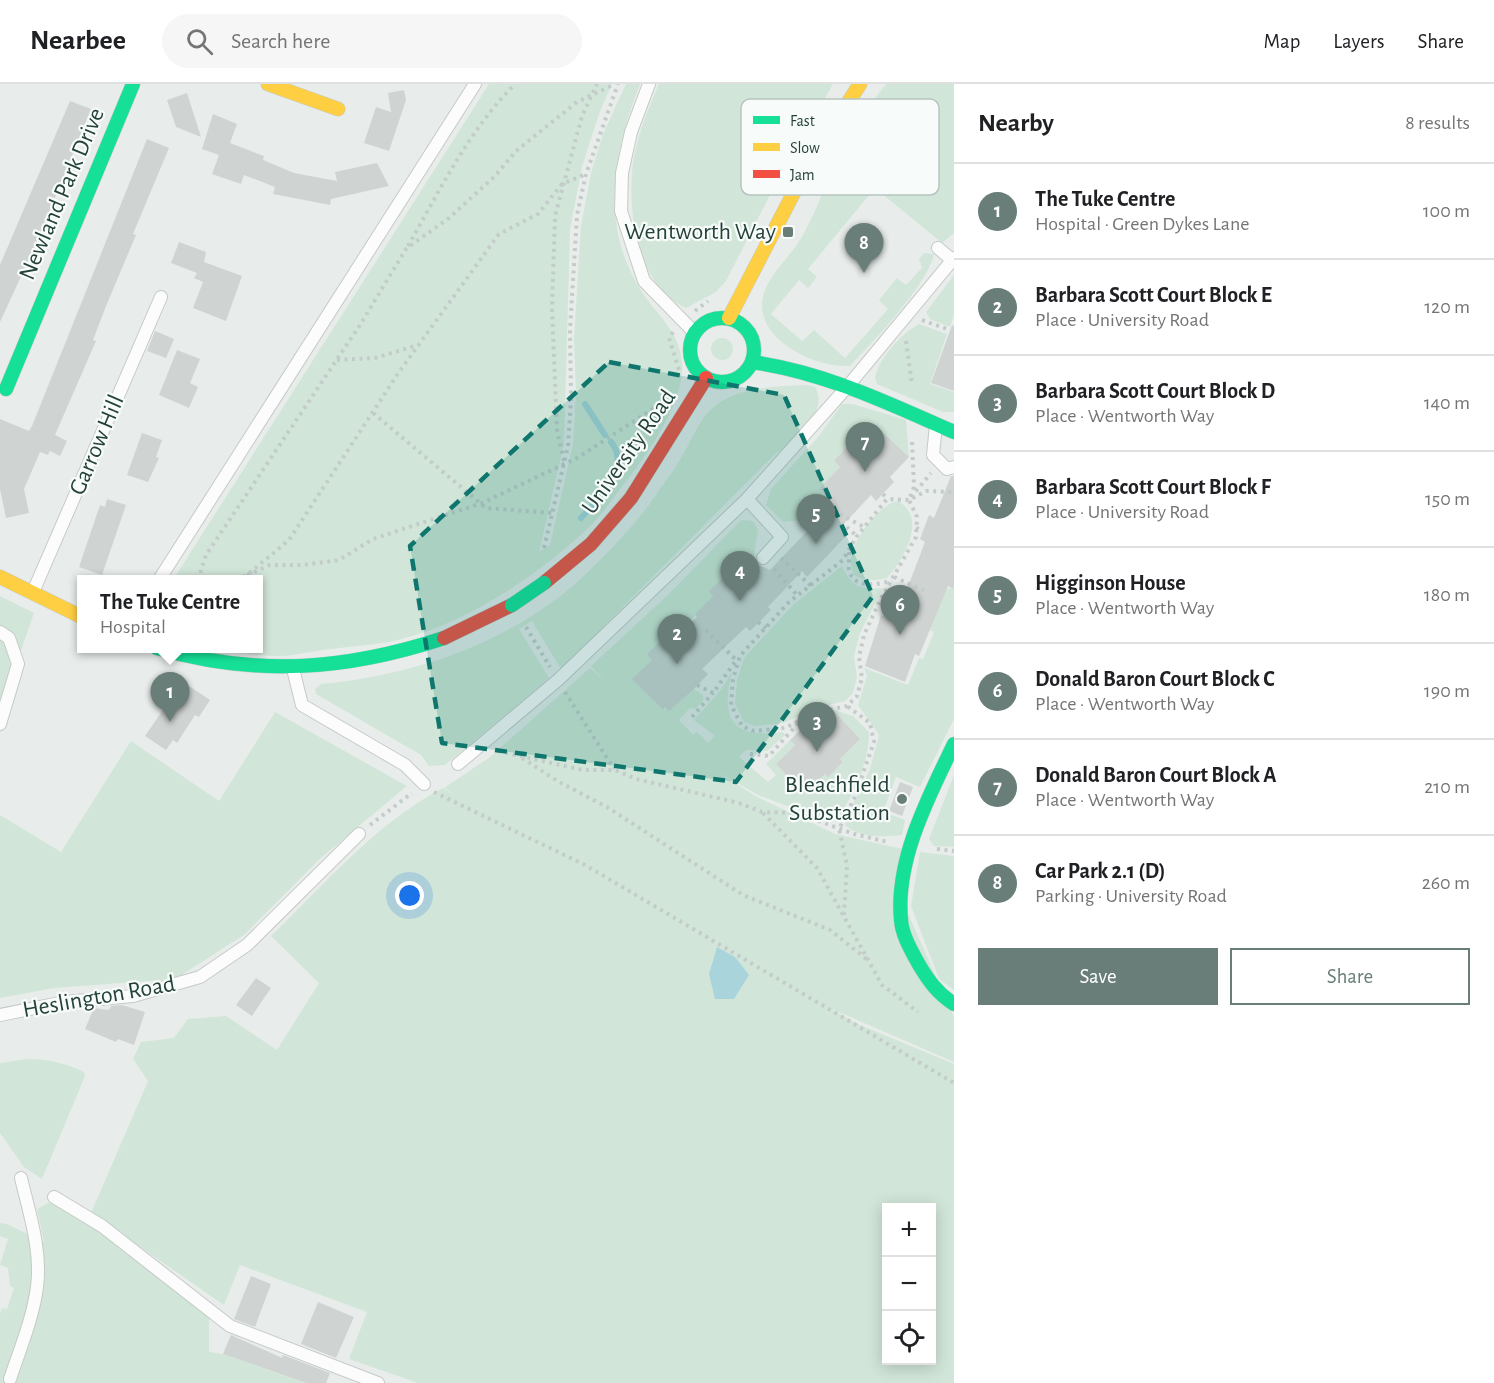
<!DOCTYPE html>
<html lang="en">
<head>
<meta charset="utf-8">
<style>
	:root { --surface:#fff; --page:#f6f6f6; --text:#202124; --muted:#757577; --line:#e0e0e0; --accent:#697e78 }
	body { margin:0; font-family:"Alegreya Sans",sans-serif; background:var(--page); color:var(--text) }
	.controls { position:absolute; right:18px; bottom:18px; display:grid; overflow:hidden; border-radius:0px; box-shadow:0 3px 15px #0003 }
	.controls button { width:54px; height:54px; display:grid; place-items:center; padding:0; border:0; border-bottom:2px solid var(--line); background:var(--surface); color:var(--text); font:30px sans-serif }
	.you { position:absolute; left:410px; top:812px; width:21px; height:21px; margin:-15px; border:4px solid #fff; border-radius:50%; background:#1a73e8; box-shadow:0 0 0 9px #1a73e833 }
	.badge { display:grid; place-items:center; width:39px; height:39px; border-radius:50%; background:var(--accent); color:#fff; font-size:20px; font-weight:700 }
	.pin { position:absolute; translate:-50% -50px; filter:drop-shadow(0 2px 3px #0008) }
	.pin::after { content:''; position:absolute; top:32px; width:21px; height:18px; background:inherit; clip-path:polygon(0 0,100% 0,50% 100%) }
	.popup { position:absolute; left:77px; top:491px; width:186px; height:78px; box-sizing:border-box; display:grid; place-content:center; border-radius:0px; background:var(--surface); filter:drop-shadow(0 2px 4px #0005); font-size:20px; white-space:nowrap; color:var(--muted) }
	.popup b { font-size:22px; color:var(--text) }
	.popup::after { content:''; position:absolute; left:50%; top:100%; margin-left:-12px; border:12px solid transparent; border-top-color:var(--surface) }
	.list { margin:0; padding:0; list-style:none }
	h2 { display:flex; justify-content:space-between; align-items:center; height:78px; margin:0; padding:0 24px; font-size:26px }
	h2 small { font-size:20px; font-weight:400; color:var(--muted) }
	.list li { display:grid; grid-template-columns:39px 1fr auto; gap:18px; align-items:center; box-sizing:border-box; height:96px; padding:0 24px; border-top:2px solid var(--line) }
	.list b { display:block; font-size:22px; white-space:nowrap }
	.list p { margin:0; font-size:20px; white-space:nowrap; color:var(--muted) }
	.list em { font-size:20px; font-style:normal; color:var(--muted) }
	.actions { display:flex; gap:12px; padding:18px 24px }
	.actions a { flex:1; padding:14px 0; border:2px solid var(--accent); border-radius:0px; text-align:center; font-size:21px; color:var(--accent) }
	.actions .main { background:var(--accent); color:#fff }
	.icon { flex:none; width:33px; height:33px; fill:none; stroke:currentColor; stroke-width:2; stroke-linecap:round; stroke-linejoin:round }
	.map { position:relative; flex:none; width:954px; height:1299px; overflow:hidden }
	header { display:flex; align-items:center; gap:36px; box-sizing:border-box; height:84px; padding:0 30px; background:var(--surface); border-bottom:2px solid var(--line) }
	header strong { font-size:28px }
	nav { display:flex; gap:33px; margin-inline-start:auto; font-size:21px }
	.search { width:420px; height:54px; background:var(--page); display:flex; align-items:center; gap:15px; box-sizing:border-box; padding:0 21px; border-radius:33px; color:var(--muted); font-size:22px }
	main { display:flex }
	aside { flex:1; background:var(--surface) }
	.map>svg:first-child { display:block }
	.green { fill:#d1e6d8; fill-rule:evenodd }
	.water { fill:#a9d4db }
	.lines { fill:none; stroke-linecap:round; stroke-linejoin:round }
	.stream { stroke:#a9d4db; stroke-width:6 }
	.building { fill:#cfd4d2 }
	.lane-casing { stroke:#c5cac8; stroke-width:14 }
	.fast-casing { stroke:#c3cbc8; stroke-width:15 }
	.slow-casing { stroke:#c3cbc8; stroke-width:15 }
	.jam-casing { stroke:#c3cbc8; stroke-width:15 }
	.path { stroke:#c3ccca; stroke-width:4; stroke-dasharray:3 4.5; stroke-linecap:butt }
	.lane { stroke:#fcfcfc; stroke-width:12 }
	.fast { stroke:#16e098; stroke-width:14 }
	.slow { stroke:#ffcf43; stroke-width:14 }
	.jam { stroke:#f24e42; stroke-width:14 }
	.fast-bridge-casing { stroke:#c3cbc8; stroke-width:15; stroke-linecap:butt }
	.fast-bridge { stroke:#16e098; stroke-width:14 }
	.marked { fill:#0f766e; fill-opacity:0.2; stroke:#0f766e; stroke-width:4.5; stroke-dasharray:12 8; stroke-linejoin:round }
	.poi-dot { fill:#697e78; stroke:#f7fbf9; stroke-width:2 }
	.labels { text-anchor:middle; dominant-baseline:central; stroke-width:4.5; stroke-linejoin:round; paint-order:stroke }
	.street-label { font-size:24px; fill:#24423a; stroke:#f7fbf9 }
	.poi-label { font-size:24px; fill:#24423a; stroke:#f7fbf9; text-anchor:end }
	.key { fill:#f7fbf9; stroke:#b8c4c0; stroke-width:1.5 }
	.key-label { font-size:16px; fill:#24423a }
</style>
</head>
<body>
<header>
<strong>Nearbee</strong>
<div class="search"><svg class="icon" aria-label="search" viewBox="0 0 24 24"><circle cx="10" cy="10" r="6"/><path d="M15 15l6 6"/></svg>Search here</div>
<nav><a>Map</a><a>Layers</a><a>Share</a></nav>
</header>
<main>
<div class="map">
<svg width="954" height="1299" viewBox="0 0 954 1299">
	<rect width="100%" height="100%" fill="#e8edeb"/>
	<!-- green -->
	<path class="green" d="M489,0H612L599,30L582,83L570,146L564,360L539,468L550,461L573,360L576,310L574,255L581,142L591,89L603,50L626,0H640C613,68 599,142 642,208C658,232 679,247 682,278C686,313 652,364 631,391C617,408 604,429 588,444C537,492 467,539 398,556C377,561 353,562 331,565C312,567 291,573 272,572C253,571 233,567 214,565L258,564V496H173Z
		M659,0H833L770,111L726,197L716,208L686,224C636,201 627,127 633,79C637,52 648,25 659,0Z
		M886,0H954V149L942,159L875,104L808,185L817,193L808,204L799,196L771,230L802,257L814,246L845,274L888,225L879,216L897,194L906,201L922,184L919,175L924,169L934,170C928,200 873,258 850,282C817,284 760,258 762,219C764,195 788,175 800,156C810,139 818,121 825,102C828,92 830,81 835,71C847,46 869,23 886,0Z
		M954,191V231L950,243L930,235L926,228Z
		M919,240L947,250L930,300L954,308V328H943L877,300L875,294C878,275 902,249 919,240Z
		M711 265a11 11 0 1 1 22 0a11 11 0 1 1-22 0Z
		M807,301L815,303C830,327 795,358 775,370L561,585L532,537L519,545L549,594L445,681L429,682L421,671L316,610L315,605L321,600C420,591 524,554 595,481C617,460 644,430 660,405C669,393 678,380 685,367C694,351 700,334 715,322C738,303 778,302 807,301Z
		M842,320H853L906,336L909,373L877,343L857,364L851,358L834,377L840,383L819,405L834,420L821,433L811,423L800,436L783,438L766,421L771,405L819,352Z
		M898,417C928,434 904,475 887,494C875,497 864,498 853,490C852,484 850,477 852,471C855,452 880,420 898,417Z
		M741,436L753,437L758,446L754,471L735,490L730,486L709,507L713,512L673,556L666,550L647,570L652,576L633,595L663,626L684,605H694L703,611V616L695,625L690,624L679,636L693,651L697,648L708,659L715,652L694,636L720,607L732,588C720,636 732,655 783,648L785,651L767,667L746,666L739,673L768,698L776,691L766,680L790,656L795,661L776,680L804,710L825,690L828,692L843,679L840,675L860,655L832,625L853,632L869,648C869,680 854,709 837,736L829,738L758,711L713,685L757,713L835,750L903,765L894,798L954,933V978L827,923L858,940L954,980V1299H418L349,1275L367,1228L240,1181L224,1221L91,1129L148,997L133,975L141,958L174,954L188,935L226,932L277,966L319,899L271,852C325,800 376,739 443,704L455,712L444,704L490,673L590,584L605,597L591,582L669,510ZM886,1124H932V1276H886Z
		M842,482C851,503 861,506 883,504L860,549L854,572L857,593L853,609L845,617L813,625L784,639L755,642L744,638L735,620L737,596L744,574L793,521Z
		M954,499V635L920,703L896,693L883,728L905,736L902,751C884,753 859,754 845,741L846,735L870,685L879,651L858,621L867,592L864,584L908,601L919,574L923,575L934,548L929,546L946,505L952,504Z
		M0,512L34,529L0,628Z
		M275,628L407,702L322,773L244,851L175,895L54,904L0,914V731L61,768L131,657L219,717Z
		M954,691V763L934,762L929,755Z
		M920,768L954,772V906L939,895L911,822Z
		M28,975C48,975 65,979 84,988L85,992L42,1095L24,1083L0,1049V979Z
		M50,1118L84,1132L209,1229V1268L223,1270L305,1299H0V1230L2,1224L7,1225L14,1204L10,1202L8,1184L0,1181L8,1155L0,1152V1139L7,1140L44,1158L37,1125Z"/>
	<!-- water -->
	<path class="water" d="M717,863L735,873L749,891L734,915H715L709,890Z"/>
	<g class="lines">
		<!-- stream -->
		<path class="stream" d="M585,320L605,351
			M581,434C597,417 632,382 611,358"/>
	</g>
	<!-- building -->
	<path class="building" d="M404,6L406,16L389,67L364,59L376,23L391,28L388,9Z
		M187,9L201,53L176,43L167,16Z
		M70,17L91,25L36,160L0,238V181Z
		M213,30L237,40L230,59L264,72L263,76L294,89L337,97L335,88L377,79L389,102L331,115L330,121L273,110L275,103L244,91L241,100L212,90L219,71L202,65Z
		M147,55L169,64L133,150L136,151L106,222L93,256L96,257L55,351L67,357L60,372L50,367L48,371L40,368L24,405L29,429L6,434L0,405V335L29,347L32,342Z
		M179,158L206,168L204,178L242,192L226,237L193,224L203,198L194,194L197,189L171,179Z
		M952,241L954,242V307L931,299Z
		M155,247L174,255L166,274L147,267Z
		M177,266L200,275L190,299L198,303L189,324L159,311Z
		M877,343L909,373L890,393L894,398L876,417L871,411L841,443L848,450L807,493L802,487L768,523L771,526L750,547L746,543L702,585L708,590L694,605L669,627L665,623L663,626L632,595L652,576L647,570L667,550L672,556L697,533L695,530L713,512L709,507L730,486L735,490L754,471L757,480L770,486L834,419L819,405L840,383L834,377L851,358L857,364Z
		M142,349L162,356L156,373L159,374L148,398L127,391Z
		M951,392H954V505L948,502L919,572L915,570L905,598L865,582L881,531L884,532L893,508L904,513L925,458L920,455L929,431L934,434Z
		M107,415L126,421L102,491L79,483L100,421L105,423Z
		M186,600L210,616L199,633L195,631L177,659L173,656L166,666L145,652L167,620L171,622Z
		M832,625L860,655L840,675L843,678L828,693L825,690L804,710L776,680L795,661L790,656L806,641L810,645Z
		M900,698L913,703L902,732L889,727Z
		M256,894L271,904L252,932L236,921Z
		M122,921L145,928L134,961L118,955L116,958L85,945L94,924L109,926L111,922Z
		M251,1192L271,1200L255,1243L234,1235Z
		M318,1218L354,1233L336,1274L301,1260Z
		M231,1251L282,1274L283,1271L330,1289L326,1299H306L223,1270Z"/>
	<g class="lines">
		<!-- lane casing -->
		<g class="lane-casing">
			<path id="lane" d="M649,0L631,48L622,89L621,127L644,197L695,249
				M938,164L952,176
				M936,341L933,371L947,385L954,383
				M747,415L782,453L763,474
				M159,496L475,0
				M33,508L161,213
				M0,548L9,554L18,580L0,640
				M293,585L302,621L405,681L424,700
				M458,680L558,596L747,415L848,302L954,174
				M0,931L65,918L133,912L200,893L247,861L359,750
				M54,1113L102,1142L230,1242L378,1299
				M10,1295C20,1265 33,1234 37,1203C42,1167 29,1128 21,1094"/>
		</g>
		<!-- fast casing -->
		<g class="fast-casing">
			<path id="fast" d="M690 266a32 32 0 1 1 64 0a32 32 0 1 1-64 0Z
				M752,278C824,288 888,319 954,348
				M6,305L133,0
				M157,564C257,593 347,586 444,554
				M954,660C929,712 895,776 901,836C902,851 911,866 918,879C928,896 937,909 954,920"/>
		</g>
		<!-- slow casing -->
		<g class="slow-casing">
			<path id="slow" d="M268,0L338,25
				M729,234L806,85L860,0
				M0,493L82,533"/>
		</g>
		<!-- jam casing -->
		<g class="jam-casing">
			<path id="jam" d="M544,499L591,460L631,414L706,294
				M444,554L512,521"/>
		</g>
		<!-- path -->
		<path class="path" d="M408,162C440,106 469,46 515,0
			M695,227L708,217
			M922,236L950,246
			M673,248L669,254L679,286
			M906,257L912,300
			M337,276L375,274L418,261
			M373,329L486,424L552,429
			M912,358L914,403L909,416L917,433L916,453L880,516L864,551L859,573L862,594L857,612L847,622L814,629L785,644L754,647L742,642L731,621L733,595L740,572L789,518L843,476L857,452L887,415L909,416L926,407L954,408
			M564,377L557,346L552,225L555,132L582,32L597,0
			M883,410L887,415
			M911,413L931,389
			M840,430L864,443
			M841,442L843,440L857,452
			M916,444L923,447
			M544,464L568,362L571,315L570,246L577,131L586,90L618,0
			M849,468C850,474 848,481 849,487C856,506 877,500 892,497
			M781,474L811,502
			M774,485L797,511
			M247,491L270,481H303L339,476L373,455L482,419L577,374L656,323
			M894,493L926,507
			M198,496L206,471L360,241L406,165L449,134L495,92L516,67L577,18L615,0
			M236,496L247,491L289,456L399,288L499,150L538,130L562,100L586,90
			M758,538L766,544
			M526,543L550,583
			M706,546L736,576
			M697,601L713,609L737,575
			M565,608L614,685
			M692,633L712,610
			M498,667L583,686H615L636,695L739,719L762,728L797,729L854,750L888,758
			M750,670L769,672L800,637
			M522,674L559,698L607,723L743,811L830,846L869,877
			M434,708L585,781L954,999
			M763,729L817,784L882,901L918,928
			M370,741L412,709
			M937,765L954,767
			M844,831L847,781L839,745L854,715L874,658L870,639L847,622"/>
		<!-- lane -->
		<use href="#lane" class="lane"/>
		<!-- fast -->
		<use href="#fast" class="fast"/>
		<!-- slow -->
		<use href="#slow" class="slow"/>
		<!-- jam -->
		<use href="#jam" class="jam"/>
		<!-- fast-bridge casing -->
		<g class="fast-bridge-casing">
			<path id="fast-bridge" d="M512,521L544,499"/>
		</g>
		<!-- fast-bridge -->
		<use href="#fast-bridge" class="fast-bridge"/>
	</g>
	<!-- marked area -->
	<path class="marked" d="M609,278L784,311L873,512L736,698L442,659L410,462Z"/>
	<!-- markers -->
	<g class="poi-dot">
		<rect x="782" y="142" width="12" height="12" rx="3"/>
		<circle cx="902" cy="715" r="6"/>
	</g>
	<g class="labels">
		<!-- street labels -->
		<g class="street-label">
			<text transform="translate(62 110) rotate(-67)">Newland Park Drive</text>
			<text transform="translate(97 361) rotate(-67)">Garrow Hill</text>
			<text transform="translate(629 368) rotate(-55)">University Road</text>
			<text transform="translate(99 913) rotate(-10)">Heslington Road</text>
		</g>
		<!-- poi labels -->
		<g class="poi-label">
			<text x="776" y="148">Wentworth Way</text>
			<text x="890" y="701">Bleachfield<tspan x="890" dy="28">Substation</tspan></text>
		</g>
	</g>
	<!-- legend -->
	<rect x="741" y="15" width="198" height="96" rx="9" class="key"/>
	<rect x="753" y="32" width="27" height="8" fill="#16e098"/>
	<rect x="753" y="59" width="27" height="8" fill="#ffcf43"/>
	<rect x="753" y="86" width="27" height="8" fill="#f24e42"/>
	<g class="key-label">
		<text x="790" y="42">Fast</text>
		<text x="790" y="69">Slow</text>
		<text x="790" y="96">Jam</text>
	</g>
</svg>
<div class="controls">
<button>+</button>
<button>−</button>
<button><svg class="icon" aria-label="locate" viewBox="0 0 24 24"><circle cx="12" cy="12" r="6"/><path d="M12 2v4M12 18v4M2 12h4M18 12h4"/></svg></button>
</div>
<div class="you"></div>
<div class="pin badge" style="left:170px;top:638px">1</div>
<div class="popup"><b>The Tuke Centre</b>Hospital</div>
<div class="pin badge" style="left:677px;top:580px">2</div>
<div class="pin badge" style="left:817px;top:668px">3</div>
<div class="pin badge" style="left:740px;top:517px">4</div>
<div class="pin badge" style="left:816px;top:460px">5</div>
<div class="pin badge" style="left:900px;top:551px">6</div>
<div class="pin badge" style="left:865px;top:388px">7</div>
<div class="pin badge" style="left:864px;top:189px">8</div>
</div>
<aside>
<h2>Nearby<small>8 results</small></h2>
<ul class="list">
<li><span class="badge">1</span><div><b>The Tuke Centre</b><p>Hospital · Green Dykes Lane</p></div><em>100 m</em></li>
<li><span class="badge">2</span><div><b>Barbara Scott Court Block E</b><p>Place · University Road</p></div><em>120 m</em></li>
<li><span class="badge">3</span><div><b>Barbara Scott Court Block D</b><p>Place · Wentworth Way</p></div><em>140 m</em></li>
<li><span class="badge">4</span><div><b>Barbara Scott Court Block F</b><p>Place · University Road</p></div><em>150 m</em></li>
<li><span class="badge">5</span><div><b>Higginson House</b><p>Place · Wentworth Way</p></div><em>180 m</em></li>
<li><span class="badge">6</span><div><b>Donald Baron Court Block C</b><p>Place · Wentworth Way</p></div><em>190 m</em></li>
<li><span class="badge">7</span><div><b>Donald Baron Court Block A</b><p>Place · Wentworth Way</p></div><em>210 m</em></li>
<li><span class="badge">8</span><div><b>Car Park 2.1 (D)</b><p>Parking · University Road</p></div><em>260 m</em></li>
</ul>
<div class="actions"><a class="main">Save</a><a>Share</a></div>
</aside>
</main>
</body>
</html>
